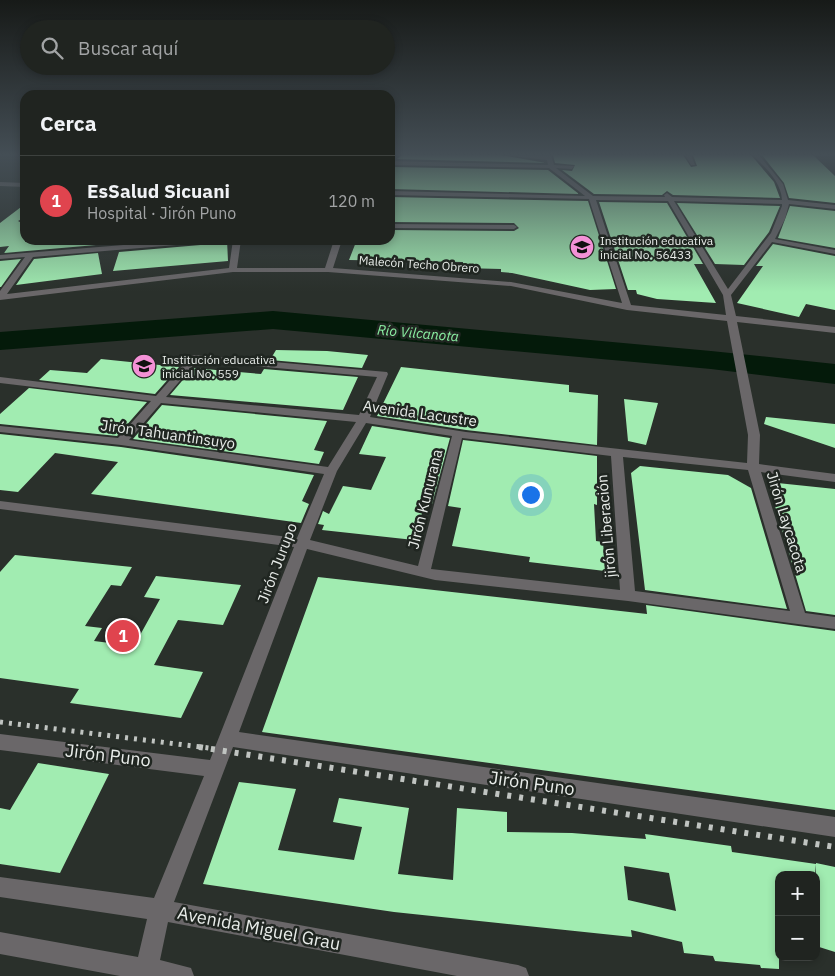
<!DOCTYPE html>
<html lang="es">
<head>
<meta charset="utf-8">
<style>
	:root { --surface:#202420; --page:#2d302d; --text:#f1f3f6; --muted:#a2a4a5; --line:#3d413e; --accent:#0b8043 }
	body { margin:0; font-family:"IBM Plex Sans",sans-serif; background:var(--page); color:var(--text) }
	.controls { position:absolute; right:15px; bottom:15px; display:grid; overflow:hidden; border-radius:10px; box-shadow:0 2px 8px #0003 }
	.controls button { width:45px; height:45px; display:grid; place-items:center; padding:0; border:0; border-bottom:1px solid var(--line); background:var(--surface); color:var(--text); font:25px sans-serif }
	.you { position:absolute; left:530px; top:494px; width:18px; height:18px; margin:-12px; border:4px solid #fff; border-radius:50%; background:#1a73e8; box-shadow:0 0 0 8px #1a73e833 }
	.badge { display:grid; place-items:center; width:32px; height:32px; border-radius:50%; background:var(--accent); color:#fff; font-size:16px; font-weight:700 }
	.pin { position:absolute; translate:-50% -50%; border:2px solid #fff; box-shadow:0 1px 5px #0006 }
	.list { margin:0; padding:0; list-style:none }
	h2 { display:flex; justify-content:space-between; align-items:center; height:65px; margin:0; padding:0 20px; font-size:21px }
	h2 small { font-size:16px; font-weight:400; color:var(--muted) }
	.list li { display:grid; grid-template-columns:32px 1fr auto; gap:15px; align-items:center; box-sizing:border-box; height:90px; padding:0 20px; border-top:1px solid var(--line) }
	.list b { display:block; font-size:19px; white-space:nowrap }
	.list p { margin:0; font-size:16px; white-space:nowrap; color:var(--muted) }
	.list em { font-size:16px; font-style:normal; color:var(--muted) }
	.icon { flex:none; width:28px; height:28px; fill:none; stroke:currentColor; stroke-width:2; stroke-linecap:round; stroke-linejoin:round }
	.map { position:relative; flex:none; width:835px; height:976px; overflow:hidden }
	.search { position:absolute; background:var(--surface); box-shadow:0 2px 8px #0003; left:20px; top:20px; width:375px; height:55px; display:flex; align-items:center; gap:12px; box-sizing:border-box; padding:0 18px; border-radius:28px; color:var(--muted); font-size:19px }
	.panel { position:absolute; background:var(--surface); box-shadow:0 2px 8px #0003; left:20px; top:90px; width:375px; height:155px; border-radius:15px }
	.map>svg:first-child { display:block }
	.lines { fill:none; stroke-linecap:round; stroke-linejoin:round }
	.river { fill:#041a0a; fill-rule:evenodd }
	.building { fill:#a1ecb1; fill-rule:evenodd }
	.minor { fill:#6a6769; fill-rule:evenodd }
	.rail-far1 { stroke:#c0c4c1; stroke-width:5; stroke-dasharray:3 6; stroke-linecap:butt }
	.rail { stroke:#c0c4c1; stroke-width:6; stroke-dasharray:4 8; stroke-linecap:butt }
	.labels { text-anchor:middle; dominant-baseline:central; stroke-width:5; stroke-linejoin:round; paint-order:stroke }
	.far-poi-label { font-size:12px; fill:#e8ece9; stroke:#202621; text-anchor:start }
	.far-street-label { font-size:12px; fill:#e8ece9; stroke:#202621 }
	.far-water-label { font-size:14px; font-style:italic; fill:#8aeea2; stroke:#202621 }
	.street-label { font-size:15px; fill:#e8ece9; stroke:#202621 }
	.near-street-label { font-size:18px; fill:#e8ece9; stroke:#202621 }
</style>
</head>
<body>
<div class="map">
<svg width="835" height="976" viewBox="0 0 835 976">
	<rect width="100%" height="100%" fill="#2a302b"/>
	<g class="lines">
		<!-- river -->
		<path class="river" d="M273,311L711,351L835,364V384L711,369L273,329L0,350V332Z"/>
	</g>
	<!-- building -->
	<path class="building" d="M402,155H501L546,163L397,159Z
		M553,155H683L691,167L697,166L693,155H751L774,182L780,198L673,195L667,191L662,195L594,194L562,170L572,171L575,165L555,163Z
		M762,155H813L835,176V203L789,198L784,183Z
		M393,167L548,170L579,194L390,189V173Z
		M390,197L588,201L616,289L590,290L512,273L501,272V269L463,268V262L349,260L356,242L390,240V230L514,231L519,228L514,223L390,222Z
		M599,202L667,203L703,264H694L716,303L657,299L637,294L636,290H628Z
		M677,203L780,206L769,232L744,265L715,264Z
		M25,204V217L18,221L25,225V242L95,240L96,245L4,253L9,246L0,247V223Z
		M790,206L835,211V248L778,238Z
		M218,240H227L228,261L113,271L119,252L212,244Z
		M773,244L835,256V310L806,304L799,317L737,303L763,266H756Z
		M98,253L102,274L16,285L34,259Z
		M21,259L1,287H0V261Z
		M276,350L327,351L368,355L362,368L270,360Z
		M101,359L179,367L155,394L39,380L50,370L87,373Z
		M401,367L569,385V392L598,395L597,445L466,430L377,416Z
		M193,368L261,374L264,369L358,377L343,410L170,395Z
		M29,388L147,402L117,436L0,424V414Z
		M624,399L658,403L646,445L628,441Z
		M162,405L327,421L314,450L324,452L319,464L133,439Z
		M766,417L835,424V448L764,424Z
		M372,426L450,438L432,504L425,503L414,540L322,530L324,525L318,524L323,511L329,514L343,486L371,490L386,457L359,454Z
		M0,434L121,447L314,475L302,501L309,504L301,523L91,494L118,462L55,453L18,492L0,490Z
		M463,440L597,456V505L594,504L596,541L603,542L605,571L529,562L530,557L452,546L461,508L448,506Z
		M640,466L728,475L751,488L787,609L645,590L631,473Z
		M768,482L835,489V615L806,611Z
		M15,555L132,567L121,586L111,585L85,626L102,628L94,641L134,646L160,599L144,597L156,576L241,585L223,625L178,620L154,665L203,672L181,718L70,703L79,689L0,678V572Z
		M318,577L647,614L646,605L835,631V810L262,732Z
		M38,763L109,774L60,873L0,864V808L10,810Z
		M239,782L296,789L278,850L354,860L362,827L333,822L339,798L409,808L398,874L453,880L457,808L507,812V832L572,833L646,839L645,834L731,846L732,852L816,864L815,875H779V969L761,968L760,965L715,961L713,956L684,953L682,942L631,930L632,937L394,912L203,884ZM624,866L669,873L676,911L628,900Z
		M816,863L835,867V952L816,946Z"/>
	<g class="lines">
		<!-- minor -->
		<path class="minor" d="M503,155H551L554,165L574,166L572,169L556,168L593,196L665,197L664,195L667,193L672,197L782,200C781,181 765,168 753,155H759L783,184L788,200L835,205V209L789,204L785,219L775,239L835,250V254L772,242L731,295L736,316L835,327V333L737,322L760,435L759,464L835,474V482L761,472L805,613L835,617V629L628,601L435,580L307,549L239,732L835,817V837L233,747L174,902L518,965L526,968L529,976H457L168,922L160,960L191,968L194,976H120L0,954V932L138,957L147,919L0,897V877L154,898L204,776L0,750V734L210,760L294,547L0,509V501L297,538L324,474L121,445L0,432V426L118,438L151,401L0,383V377L156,396L191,356L194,355L387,372L388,374L370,417L466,432L747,463L748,435L727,321L627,310L511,286L328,272H233L0,300V291L25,257L0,259V255L185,240H216L212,242L33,257L7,294L229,268L233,240H241L237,268H325L334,240H342L333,268L511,282L622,303L589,199L390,195V191L585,196L549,168L390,165V161L548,165L547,160ZM596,200L668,201L723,295L726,315L631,305ZM674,201L782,204V206L771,233L728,289ZM197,361L377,377L359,415L166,397ZM161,403L356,422L328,467L129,440ZM366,423L452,436L418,566L310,540L337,471ZM462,438L611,456L620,590L431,569ZM623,457L748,470L790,611L635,591Z
			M685,155H691L695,165H691Z
			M0,182L25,183V187L0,186Z
			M23,219H25V223L20,221Z
			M390,224L514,225L517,227L514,229L390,228Z"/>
		<!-- rail-far1 -->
		<path class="rail-far1" d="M0,722L209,748"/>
		<!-- rail -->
		<path class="rail" d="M199,747L835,847"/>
	</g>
	<!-- sky -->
	<linearGradient id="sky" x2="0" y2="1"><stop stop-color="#171a18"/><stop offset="0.53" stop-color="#444e55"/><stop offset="1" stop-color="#444e55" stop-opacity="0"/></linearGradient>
	<rect width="835" height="292" fill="url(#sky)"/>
	<!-- icons -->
	<defs>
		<g id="school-disc" transform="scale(1.25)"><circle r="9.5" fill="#f391d6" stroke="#202621"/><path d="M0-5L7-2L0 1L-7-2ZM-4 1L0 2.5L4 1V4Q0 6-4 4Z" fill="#111"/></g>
	</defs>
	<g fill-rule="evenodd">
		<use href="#school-disc" x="582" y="247"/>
		<use href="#school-disc" x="144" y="366"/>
	</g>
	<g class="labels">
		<!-- far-poi labels -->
		<g class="far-poi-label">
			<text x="600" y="240">Institución educativa<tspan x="600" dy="14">inicial No. 56433</tspan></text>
			<text x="162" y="359">Institución educativa<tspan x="162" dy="14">inicial No. 559</tspan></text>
		</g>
		<!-- far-street labels -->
		<g class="far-street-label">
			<text transform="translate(419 264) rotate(4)">Malecón Techo Obrero</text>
		</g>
		<!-- far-water labels -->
		<g class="far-water-label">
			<text transform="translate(418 333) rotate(5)">Río Vilcanota</text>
		</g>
		<!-- street labels -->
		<g class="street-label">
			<text transform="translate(420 413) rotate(8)">Avenida Lacustre</text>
			<text transform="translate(168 434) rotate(8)">Jirón Tahuantinsuyo</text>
			<text transform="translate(425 499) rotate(-76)">Jirón Kunurana</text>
			<text transform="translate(787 522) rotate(73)">Jirón Laycacota</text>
			<text transform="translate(606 526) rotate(-95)">jirón Liberación</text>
			<text transform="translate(277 563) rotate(-69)">Jirón Jurupo</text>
		</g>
		<!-- near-street labels -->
		<g class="near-street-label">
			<text transform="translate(108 755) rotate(7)">Jirón Puno</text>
			<text transform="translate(532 783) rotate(8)">Jirón Puno</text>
			<text transform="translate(259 928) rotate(11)">Avenida Miguel Grau</text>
		</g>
	</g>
</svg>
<div class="controls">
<button>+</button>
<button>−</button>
</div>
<div class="you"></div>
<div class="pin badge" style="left:123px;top:636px;background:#e0444e">1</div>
<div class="search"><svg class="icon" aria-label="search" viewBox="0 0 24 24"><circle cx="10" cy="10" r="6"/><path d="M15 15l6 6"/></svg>Buscar aquí</div>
<section class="panel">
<h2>Cerca<small></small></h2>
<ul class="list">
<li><span class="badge" style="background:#e0444e">1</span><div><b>EsSalud Sicuani</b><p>Hospital · Jirón Puno</p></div><em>120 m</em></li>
</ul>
</section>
</div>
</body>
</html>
